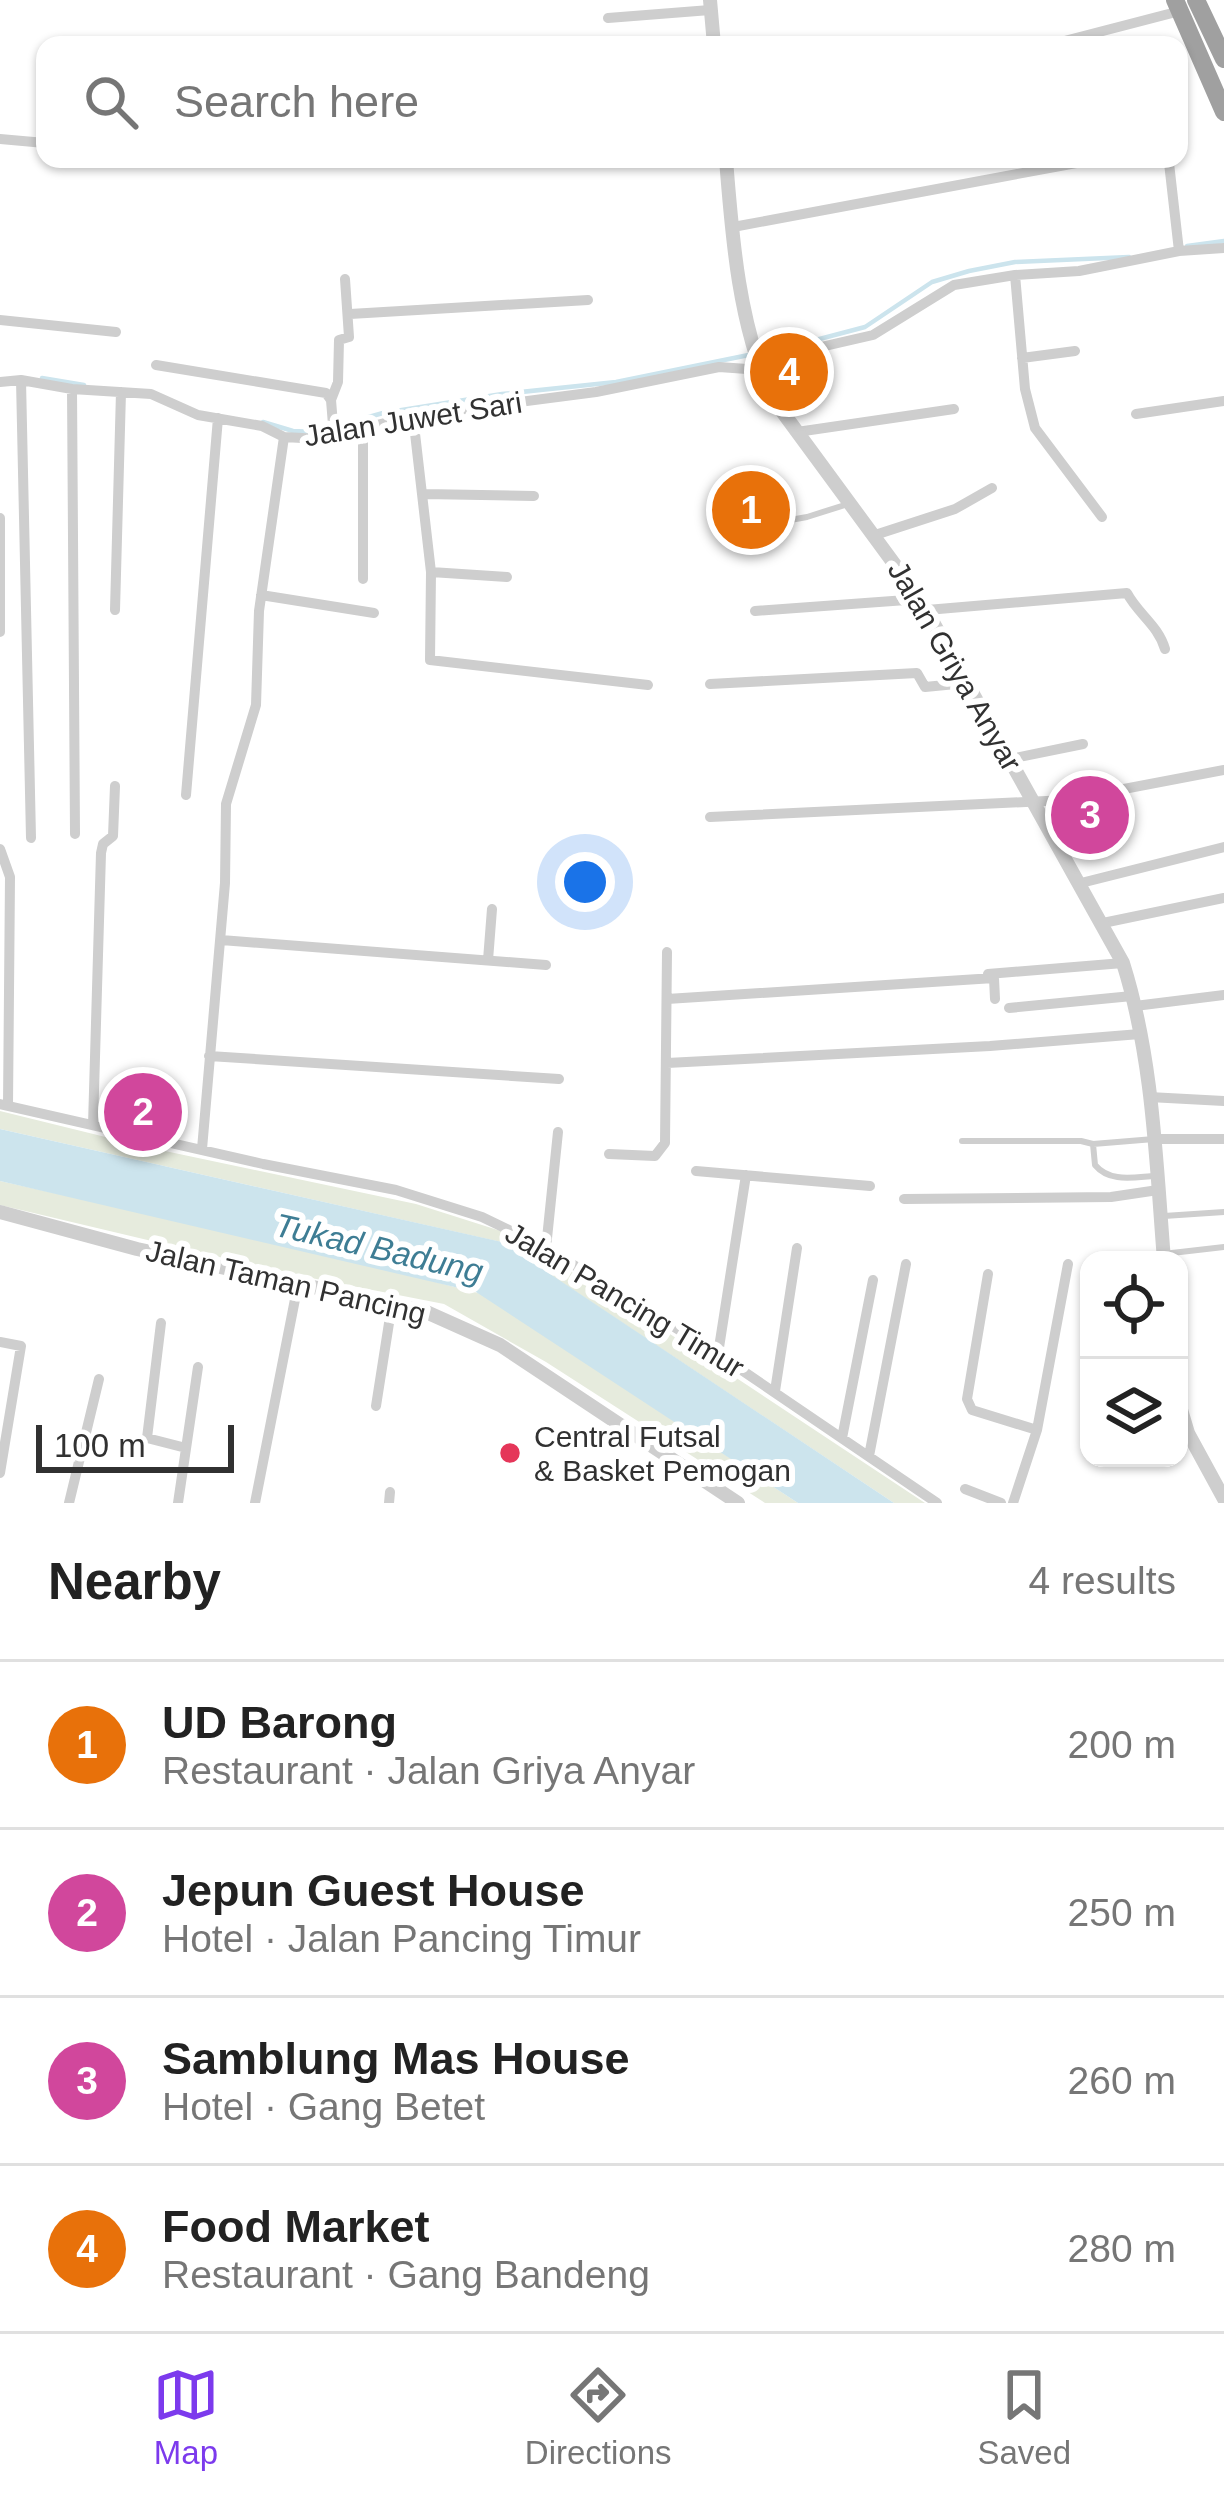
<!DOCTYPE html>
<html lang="en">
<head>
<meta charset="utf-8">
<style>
	:root { --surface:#fff; --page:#f6f6f6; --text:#222; --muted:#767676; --line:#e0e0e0; --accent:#7c3aed }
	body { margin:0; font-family:Arial,sans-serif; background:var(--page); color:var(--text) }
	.controls { position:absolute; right:36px; bottom:36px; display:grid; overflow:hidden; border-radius:24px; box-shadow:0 3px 9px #0004 }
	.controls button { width:108px; height:108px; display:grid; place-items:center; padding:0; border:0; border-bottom:3px solid var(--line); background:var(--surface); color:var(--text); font:60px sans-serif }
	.scale { position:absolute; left:36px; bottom:30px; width:198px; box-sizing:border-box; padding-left:12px; border:6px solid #313131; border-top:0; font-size:33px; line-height:42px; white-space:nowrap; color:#313131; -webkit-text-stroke:9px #fff; paint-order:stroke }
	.you { position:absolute; left:585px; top:882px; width:42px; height:42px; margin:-30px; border:9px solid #fff; border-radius:50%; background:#1a73e8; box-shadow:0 0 0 18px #1a73e833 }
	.badge { display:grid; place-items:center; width:78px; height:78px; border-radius:50%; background:var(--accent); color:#fff; font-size:39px; font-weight:700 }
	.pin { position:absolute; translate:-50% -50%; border:6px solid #fff; box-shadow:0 3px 12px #0006 }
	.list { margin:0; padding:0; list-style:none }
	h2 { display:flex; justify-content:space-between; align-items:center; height:156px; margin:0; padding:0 48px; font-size:51px }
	h2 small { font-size:39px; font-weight:400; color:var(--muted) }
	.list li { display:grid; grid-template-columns:78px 1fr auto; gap:36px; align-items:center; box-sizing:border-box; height:168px; padding:0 48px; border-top:3px solid var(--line) }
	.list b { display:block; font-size:45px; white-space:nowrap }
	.list p { margin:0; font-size:39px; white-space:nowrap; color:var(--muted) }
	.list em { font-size:39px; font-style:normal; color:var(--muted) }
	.icon { flex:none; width:66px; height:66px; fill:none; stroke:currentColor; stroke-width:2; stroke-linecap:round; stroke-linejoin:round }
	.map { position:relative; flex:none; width:1224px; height:1503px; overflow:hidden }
	.search { position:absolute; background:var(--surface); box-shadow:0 3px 9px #0004; left:36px; right:36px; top:36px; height:132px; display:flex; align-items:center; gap:30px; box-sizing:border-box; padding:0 42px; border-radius:24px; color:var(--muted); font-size:45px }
	.sheet { height:828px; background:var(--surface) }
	nav { display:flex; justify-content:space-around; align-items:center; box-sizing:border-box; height:168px; border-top:3px solid var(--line); background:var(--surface); font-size:33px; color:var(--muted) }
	nav a { display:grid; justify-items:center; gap:6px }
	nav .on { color:var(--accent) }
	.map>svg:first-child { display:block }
	.green { fill:#e6ebdd }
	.water { fill:#cce4ed }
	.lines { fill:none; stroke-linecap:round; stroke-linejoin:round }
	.stream { stroke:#cce4ed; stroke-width:4.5 }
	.service { stroke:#cecece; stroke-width:6 }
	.minor { stroke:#cecece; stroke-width:10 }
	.tertiary { stroke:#cecece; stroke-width:14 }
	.trunk { stroke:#a0a0a0; stroke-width:18 }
	.poi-dot { fill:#e53659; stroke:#fff; stroke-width:4.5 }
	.labels { text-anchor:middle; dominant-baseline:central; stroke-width:12; stroke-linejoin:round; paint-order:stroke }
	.street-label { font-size:30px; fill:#313131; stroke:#fff }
	.poi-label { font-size:30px; fill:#313131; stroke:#fff; text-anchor:start }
	.water-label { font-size:33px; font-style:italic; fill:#3e7d94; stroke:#fff }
</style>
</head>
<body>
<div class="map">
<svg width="1224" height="1503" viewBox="0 0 1224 1503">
	<rect width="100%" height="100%" fill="#fff"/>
	<!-- green -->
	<path class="green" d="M0,1111L146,1147L416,1204L504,1232L608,1293L925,1503H894L501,1242L0,1129Z
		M0,1181L323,1253L482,1294L798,1503H765L546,1362L444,1304L291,1274L0,1205Z"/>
	<!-- water -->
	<path class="water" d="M0,1129L502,1242L894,1503H798L476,1292L0,1181Z"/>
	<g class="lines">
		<!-- stream -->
		<path class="stream" d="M1187,246L1224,241
			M42,378L84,385
			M263,422L293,431L315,432L383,413L502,394L616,382L793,346L865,327L932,282L969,271L1015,262L1129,257"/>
		<!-- service -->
		<path class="service" d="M768,524L807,517L848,504
			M962,1141H1081L1093,1144L1095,1165C1110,1183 1134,1177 1155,1176
			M1093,1144L1154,1139
			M1164,1216L1224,1212
			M1163,1254L1224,1247"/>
		<!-- minor -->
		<path class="minor" d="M608,18L710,10
			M714,45L803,42
			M1049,45L1180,11
			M0,139L45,143
			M1169,163L1179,251
			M733,227L1098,159
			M1015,275L1025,389L1035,428L1102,517
			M350,314L588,300
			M0,320L116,332
			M1022,358L1075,351
			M156,365L326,393L331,400L334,437
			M21,380L31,838
			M0,382L21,380L72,389L151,394L198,415L262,426L284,437L320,439L413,416L596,392L719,367L761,370L812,349L873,335L954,285L1015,275L1079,271L1179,251L1224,248
			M72,389L75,834
			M331,400L338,382L339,340L349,337L345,279
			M1136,414L1224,401
			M413,416L431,572L430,660L648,685
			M797,432L954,409
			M424,494L534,496
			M0,518V632
			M875,535L955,509L992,488
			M431,572L507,577
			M363,579V427
			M261,595L374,613
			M115,610L121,392
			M927,610L1127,593C1138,614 1158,625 1165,649
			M755,611L920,599
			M710,684L917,673L925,687L966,683
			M1010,759L1083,744
			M186,795L218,418
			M710,817L1066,800L1224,770
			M0,849L10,877L8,1106
			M1081,883L1224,847
			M1103,923L1224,898
			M221,940L546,965
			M488,960L492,909
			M988,974L1123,963
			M667,999L994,978L995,999
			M1135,1006L1224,995
			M1009,1008L1132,996
			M209,1056L559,1079
			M667,1063L990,1046L1140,1034
			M1149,1097L1224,1101
			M0,1104L263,1164L396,1190L482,1217L546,1248L718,1354L937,1503
			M93,1125L101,853L103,844L113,836L115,786
			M1154,1139H1224
			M202,1149L225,883L226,804L256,705L259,611L284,437
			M609,1154L655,1156L665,1143L667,952
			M696,1171L870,1186
			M904,1199L1111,1197L1158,1190
			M546,1248L558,1132
			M988,1274L967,1399L972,1410L1037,1430
			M161,1323L147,1438L186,1448
			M0,1342L21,1346L0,1473
			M718,1354L746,1175
			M775,1391L797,1248
			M376,1406L392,1304
			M842,1438L873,1280
			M869,1456L906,1264
			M965,1489L1001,1503
			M69,1503L99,1379
			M178,1503L198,1367
			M255,1503L298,1284
			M389,1503L390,1492
			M1013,1503L1037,1430L1068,1264"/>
		<!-- tertiary -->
		<path class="tertiary" d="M710,0L714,45
			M726,159C732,237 739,328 773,399L920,599L1123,963C1153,1058 1156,1161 1164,1260
			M0,1212L137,1249L424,1311L500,1345L738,1503
			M1179,1403L1188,1433L1224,1499"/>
		<!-- trunk -->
		<path class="trunk" d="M1175,0L1224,112
			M1196,0L1224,59"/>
	</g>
	<!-- markers -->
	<circle class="poi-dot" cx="510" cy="1453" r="12"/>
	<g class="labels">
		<!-- street labels -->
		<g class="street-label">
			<text transform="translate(413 419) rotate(-9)">Jalan Juwet Sari</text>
			<text transform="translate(955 666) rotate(60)">Jalan Griya Anyar</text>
			<text transform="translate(286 1282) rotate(13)">Jalan Taman Pancing</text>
			<text transform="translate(625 1300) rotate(31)">Jalan Pancing Timur</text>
		</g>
		<!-- poi labels -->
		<g class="poi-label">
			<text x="534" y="1436">Central Futsal<tspan x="534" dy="34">&amp; Basket Pemogan</tspan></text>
		</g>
		<!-- water labels -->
		<g class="water-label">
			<text transform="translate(379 1248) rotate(13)">Tukad Badung</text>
		</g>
	</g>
</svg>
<div class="controls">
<button><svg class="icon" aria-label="locate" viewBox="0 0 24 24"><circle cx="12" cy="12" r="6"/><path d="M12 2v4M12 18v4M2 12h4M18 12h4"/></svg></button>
<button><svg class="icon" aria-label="layers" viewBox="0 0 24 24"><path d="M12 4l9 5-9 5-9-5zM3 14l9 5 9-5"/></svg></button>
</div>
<div class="scale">100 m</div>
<div class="you"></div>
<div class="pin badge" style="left:751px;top:510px;background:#e8710a">1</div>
<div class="pin badge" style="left:143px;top:1112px;background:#d1479c">2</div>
<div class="pin badge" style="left:1090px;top:815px;background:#d1479c">3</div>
<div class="pin badge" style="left:789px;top:372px;background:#e8710a">4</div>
<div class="search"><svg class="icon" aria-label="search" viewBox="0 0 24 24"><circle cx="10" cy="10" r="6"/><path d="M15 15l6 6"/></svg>Search here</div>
</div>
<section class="sheet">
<h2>Nearby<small>4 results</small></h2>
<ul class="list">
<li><span class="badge" style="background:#e8710a">1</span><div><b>UD Barong</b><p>Restaurant · Jalan Griya Anyar</p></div><em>200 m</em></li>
<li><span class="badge" style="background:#d1479c">2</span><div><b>Jepun Guest House</b><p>Hotel · Jalan Pancing Timur</p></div><em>250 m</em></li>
<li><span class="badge" style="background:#d1479c">3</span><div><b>Samblung Mas House</b><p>Hotel · Gang Betet</p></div><em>260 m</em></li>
<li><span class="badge" style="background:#e8710a">4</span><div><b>Food Market</b><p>Restaurant · Gang Bandeng</p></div><em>280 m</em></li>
</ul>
</section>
<nav>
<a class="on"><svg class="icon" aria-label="map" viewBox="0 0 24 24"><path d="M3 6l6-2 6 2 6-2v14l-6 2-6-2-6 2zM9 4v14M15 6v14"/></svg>Map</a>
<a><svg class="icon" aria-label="directions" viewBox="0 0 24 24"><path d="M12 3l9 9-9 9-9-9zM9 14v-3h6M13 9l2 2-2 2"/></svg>Directions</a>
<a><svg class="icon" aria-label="saved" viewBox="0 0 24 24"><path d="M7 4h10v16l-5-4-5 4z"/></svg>Saved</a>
</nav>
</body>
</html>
